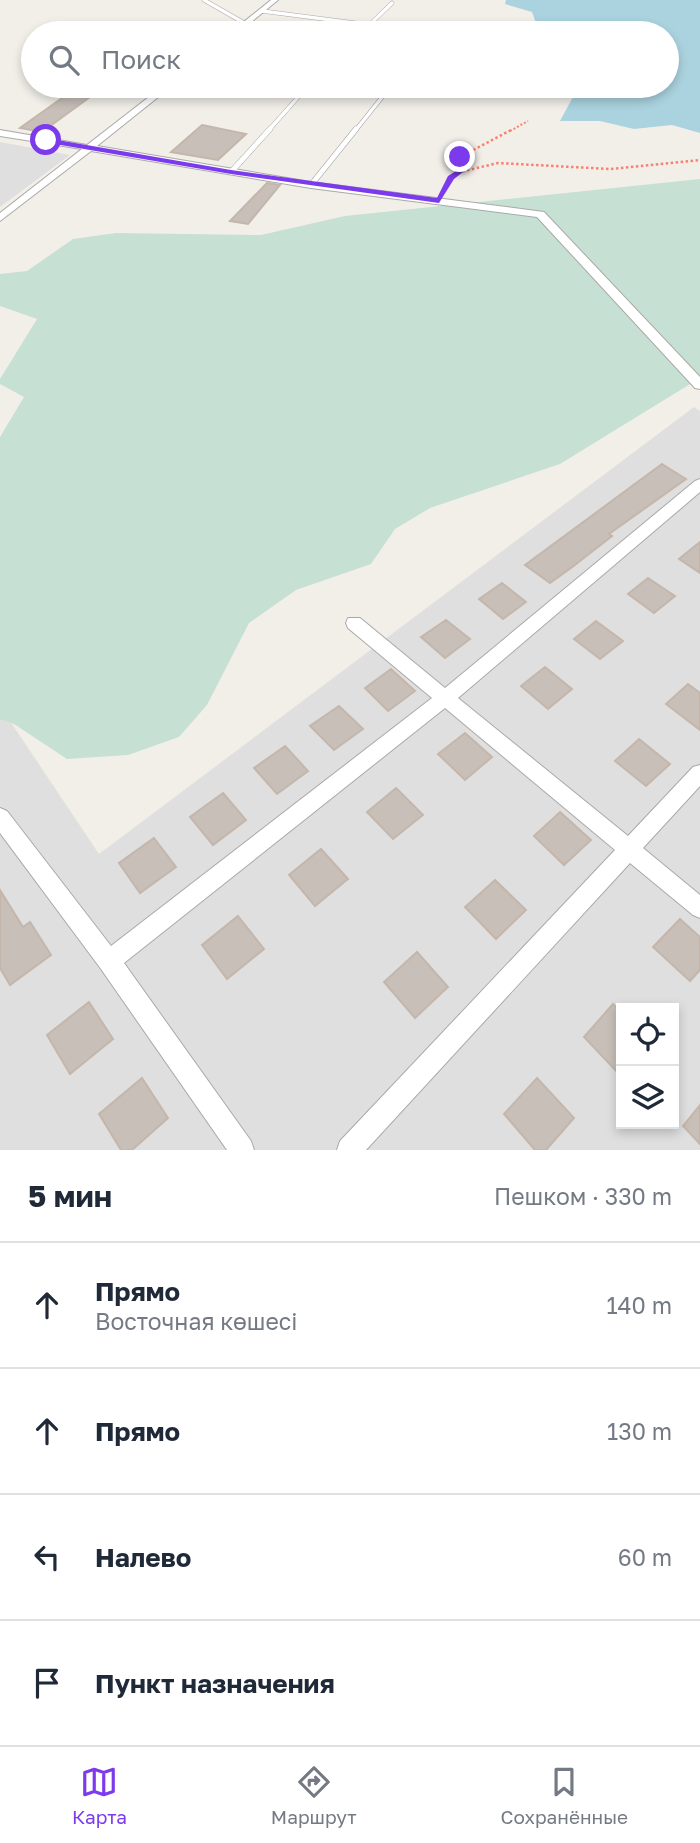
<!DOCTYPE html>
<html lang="ru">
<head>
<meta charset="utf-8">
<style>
	:root { --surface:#fff; --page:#f2f2f3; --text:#1f2937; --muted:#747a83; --line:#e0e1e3; --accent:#7c3aed }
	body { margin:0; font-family:"Golos Text",sans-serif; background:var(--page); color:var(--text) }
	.controls { position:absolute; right:21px; bottom:21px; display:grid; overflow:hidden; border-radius:0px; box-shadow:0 4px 10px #0003 }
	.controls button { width:63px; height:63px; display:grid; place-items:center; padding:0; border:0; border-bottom:2px solid var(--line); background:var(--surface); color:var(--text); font:35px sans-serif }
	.stop { position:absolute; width:21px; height:21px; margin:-16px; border:5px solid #7c3aed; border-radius:50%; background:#fff }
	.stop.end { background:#7c3aed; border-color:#fff; box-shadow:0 2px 7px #0008 }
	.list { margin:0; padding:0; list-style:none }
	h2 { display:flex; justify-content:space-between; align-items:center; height:91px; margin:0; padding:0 28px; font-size:30px }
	h2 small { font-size:23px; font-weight:400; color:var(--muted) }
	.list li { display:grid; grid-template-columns:46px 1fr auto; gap:21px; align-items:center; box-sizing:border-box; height:126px; padding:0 28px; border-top:2px solid var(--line) }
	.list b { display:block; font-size:26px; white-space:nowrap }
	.list p { margin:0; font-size:23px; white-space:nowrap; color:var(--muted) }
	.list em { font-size:23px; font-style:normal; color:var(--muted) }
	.icon { flex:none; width:38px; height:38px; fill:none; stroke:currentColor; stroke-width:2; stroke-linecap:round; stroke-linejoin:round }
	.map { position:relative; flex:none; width:700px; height:1150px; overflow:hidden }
	.search { position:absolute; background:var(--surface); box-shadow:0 4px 10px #0003; left:21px; right:21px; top:21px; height:77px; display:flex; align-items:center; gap:18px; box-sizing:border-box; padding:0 24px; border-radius:38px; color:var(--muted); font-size:26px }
	.sheet { height:595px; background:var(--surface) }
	nav { display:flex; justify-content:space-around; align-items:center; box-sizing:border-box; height:98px; border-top:2px solid var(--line); background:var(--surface); font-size:19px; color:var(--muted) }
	nav a { display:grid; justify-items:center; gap:4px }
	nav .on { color:var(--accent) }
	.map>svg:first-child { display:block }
	.residential { fill:#e0dfdf; fill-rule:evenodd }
	.wetland { fill:#c6e0d4 }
	.water { fill:#aad3df }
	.building { fill:#c7bfb8; stroke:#c4b6ab; stroke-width:2 }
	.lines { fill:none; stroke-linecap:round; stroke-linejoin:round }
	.lane-far1-casing { stroke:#a9a9a9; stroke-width:4.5 }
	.lane-casing { stroke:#a9a9a9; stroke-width:6 }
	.street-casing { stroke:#a9a9a9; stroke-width:2 }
	.path-far1 { stroke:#fa8072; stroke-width:2; stroke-dasharray:2 2; stroke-linecap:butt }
	.path { stroke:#fa8072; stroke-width:2.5; stroke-dasharray:2.5 2.5; stroke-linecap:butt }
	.lane-far1 { stroke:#fff; stroke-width:3.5 }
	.lane { stroke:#fff; stroke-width:5 }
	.street { fill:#fff; fill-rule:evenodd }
	.route { fill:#7c3aed }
</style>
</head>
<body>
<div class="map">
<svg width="700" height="1150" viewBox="0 0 700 1150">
	<rect width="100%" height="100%" fill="#f2efe9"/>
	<!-- residential -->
	<path class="residential" d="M0,142L70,155L0,207Z
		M694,407L700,411V1150H0V706L99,854ZM621,1008H674V1124H621Z"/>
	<!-- wetland -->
	<path class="wetland" d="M700,179V378L560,464L430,508L395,529L371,564L296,590L249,623L207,705L179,737L128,755L67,759L14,724L0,719V437L24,397L0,384V379L37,319L0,306V274L27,271L73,239L116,233L261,235L345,216Z"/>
	<!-- water -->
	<path class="water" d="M506,0H700V133L672,125L634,129L600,121H560L574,95L605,89L610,86H667V33H556L537,26L532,12L505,4Z"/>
	<!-- building -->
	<path class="building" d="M79,86H105L42,132L20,128Z
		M202,125L246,134L218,160L171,152Z
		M267,183L280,185L248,224L230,221Z
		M662,464L686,479L609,534L612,536L571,568L550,583L525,565Z
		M700,542V573L679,559Z
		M648,578L675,596L654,613L628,594Z
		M502,583L526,602L503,619L479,599Z
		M446,620L470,639L445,658L421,637Z
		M596,621L623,641L600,659L574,639Z
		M545,667L572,689L548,709L521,686Z
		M391,669L415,691L388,711L365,688Z
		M688,684L700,693V730L666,704Z
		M339,706L363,729L334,750L310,726Z
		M465,733L492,757L465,780L438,754Z
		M639,739L670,764L646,786L615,761Z
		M285,746L308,771L277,794L254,768Z
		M396,788L423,815L393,839L367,812Z
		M223,793L246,820L213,845L190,817Z
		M560,812L591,840L564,865L534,836Z
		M154,838L176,867L140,893L119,863Z
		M321,849L348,879L315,906L289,875Z
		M495,880L526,910L496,939L465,907Z
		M0,890L23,927L30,922L51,955L10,985L0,968Z
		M238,916L264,949L227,979L202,945Z
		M680,919L700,937V970L690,981L653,947Z
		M417,952L448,987L415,1018L384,982Z
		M89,1002L113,1039L70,1074L47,1035Z
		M613,1004L621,1012V1076L584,1037Z
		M142,1078L168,1118L132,1150H121L99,1114Z
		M537,1078L574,1118L546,1150H535L504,1114Z
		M700,1105V1144L683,1126Z"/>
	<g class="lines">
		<!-- lane-far1 casing -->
		<g class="lane-far1-casing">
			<path id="lane-far1" d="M204,0L246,24
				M262,11L370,25
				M361,33L392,3
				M268,131L308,86
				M355,131L391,86"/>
		</g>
		<!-- lane casing -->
		<g class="lane-casing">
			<path id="lane" d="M231,172L270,129
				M311,185L356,129"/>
		</g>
		<!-- street casing -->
		<g class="street-casing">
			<path id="street" d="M271,0H278L238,33H230Z
				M163,86H172L97,146L311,182L544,212L700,377V389L695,388L537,217L311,188L91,151L0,221V213L82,149L0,136V130L87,145Z
				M700,479V492L458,698L628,836L693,767L700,765V786L643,848L700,895V918L693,915L630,863L366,1150H337L340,1141L615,850L445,708L124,963L251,1141L254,1150H227L101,969L0,833V808L7,811L111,946L432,698L348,628L346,623L348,618H360L445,688L695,481Z"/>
		</g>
		<!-- path-far1 -->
		<path class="path-far1" d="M510,131L528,121"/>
		<!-- path -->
		<path class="path" d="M460,172V157L513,129
			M443,193L451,178L460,172L498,163L610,169L700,160"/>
		<!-- lane-far1 -->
		<use href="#lane-far1" class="lane-far1"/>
		<!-- lane -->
		<use href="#lane" class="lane"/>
		<!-- street -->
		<use href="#street" class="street"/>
	</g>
	<!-- route -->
	<path class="route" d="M46,138L231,170L437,198L448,176L456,171L458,156L463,157V172L454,179L439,203L231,174L43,142Z"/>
</svg>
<div class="controls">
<button><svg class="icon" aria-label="locate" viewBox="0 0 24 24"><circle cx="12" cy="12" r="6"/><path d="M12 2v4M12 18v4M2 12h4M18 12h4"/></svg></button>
<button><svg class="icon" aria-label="layers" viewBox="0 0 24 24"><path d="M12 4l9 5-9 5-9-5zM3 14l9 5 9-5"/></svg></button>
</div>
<div class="stop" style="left:46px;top:140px"></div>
<div class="stop end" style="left:460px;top:157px"></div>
<div class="search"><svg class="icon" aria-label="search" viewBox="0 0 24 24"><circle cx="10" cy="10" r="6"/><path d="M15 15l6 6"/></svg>Поиск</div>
</div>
<section class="sheet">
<h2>5 мин<small>Пешком · 330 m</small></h2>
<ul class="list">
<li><svg class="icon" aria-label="ahead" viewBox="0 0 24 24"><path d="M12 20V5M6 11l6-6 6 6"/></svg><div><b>Прямо</b><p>Восточная көшесі</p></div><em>140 m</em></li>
<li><svg class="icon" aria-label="ahead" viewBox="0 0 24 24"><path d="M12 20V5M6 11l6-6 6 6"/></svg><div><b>Прямо</b></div><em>130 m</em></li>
<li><svg class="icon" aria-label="left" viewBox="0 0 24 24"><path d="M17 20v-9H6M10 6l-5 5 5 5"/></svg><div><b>Налево</b></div><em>60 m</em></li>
<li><svg class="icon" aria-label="arrive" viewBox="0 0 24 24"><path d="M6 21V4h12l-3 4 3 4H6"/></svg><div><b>Пункт назначения</b></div></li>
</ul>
</section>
<nav>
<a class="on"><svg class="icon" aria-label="map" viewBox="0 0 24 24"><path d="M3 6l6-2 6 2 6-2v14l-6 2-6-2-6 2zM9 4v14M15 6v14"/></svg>Карта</a>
<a><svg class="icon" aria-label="directions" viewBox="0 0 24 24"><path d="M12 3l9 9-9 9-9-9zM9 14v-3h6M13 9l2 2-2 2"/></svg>Маршрут</a>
<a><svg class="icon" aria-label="saved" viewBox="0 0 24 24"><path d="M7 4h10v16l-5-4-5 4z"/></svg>Сохранённые</a>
</nav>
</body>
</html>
